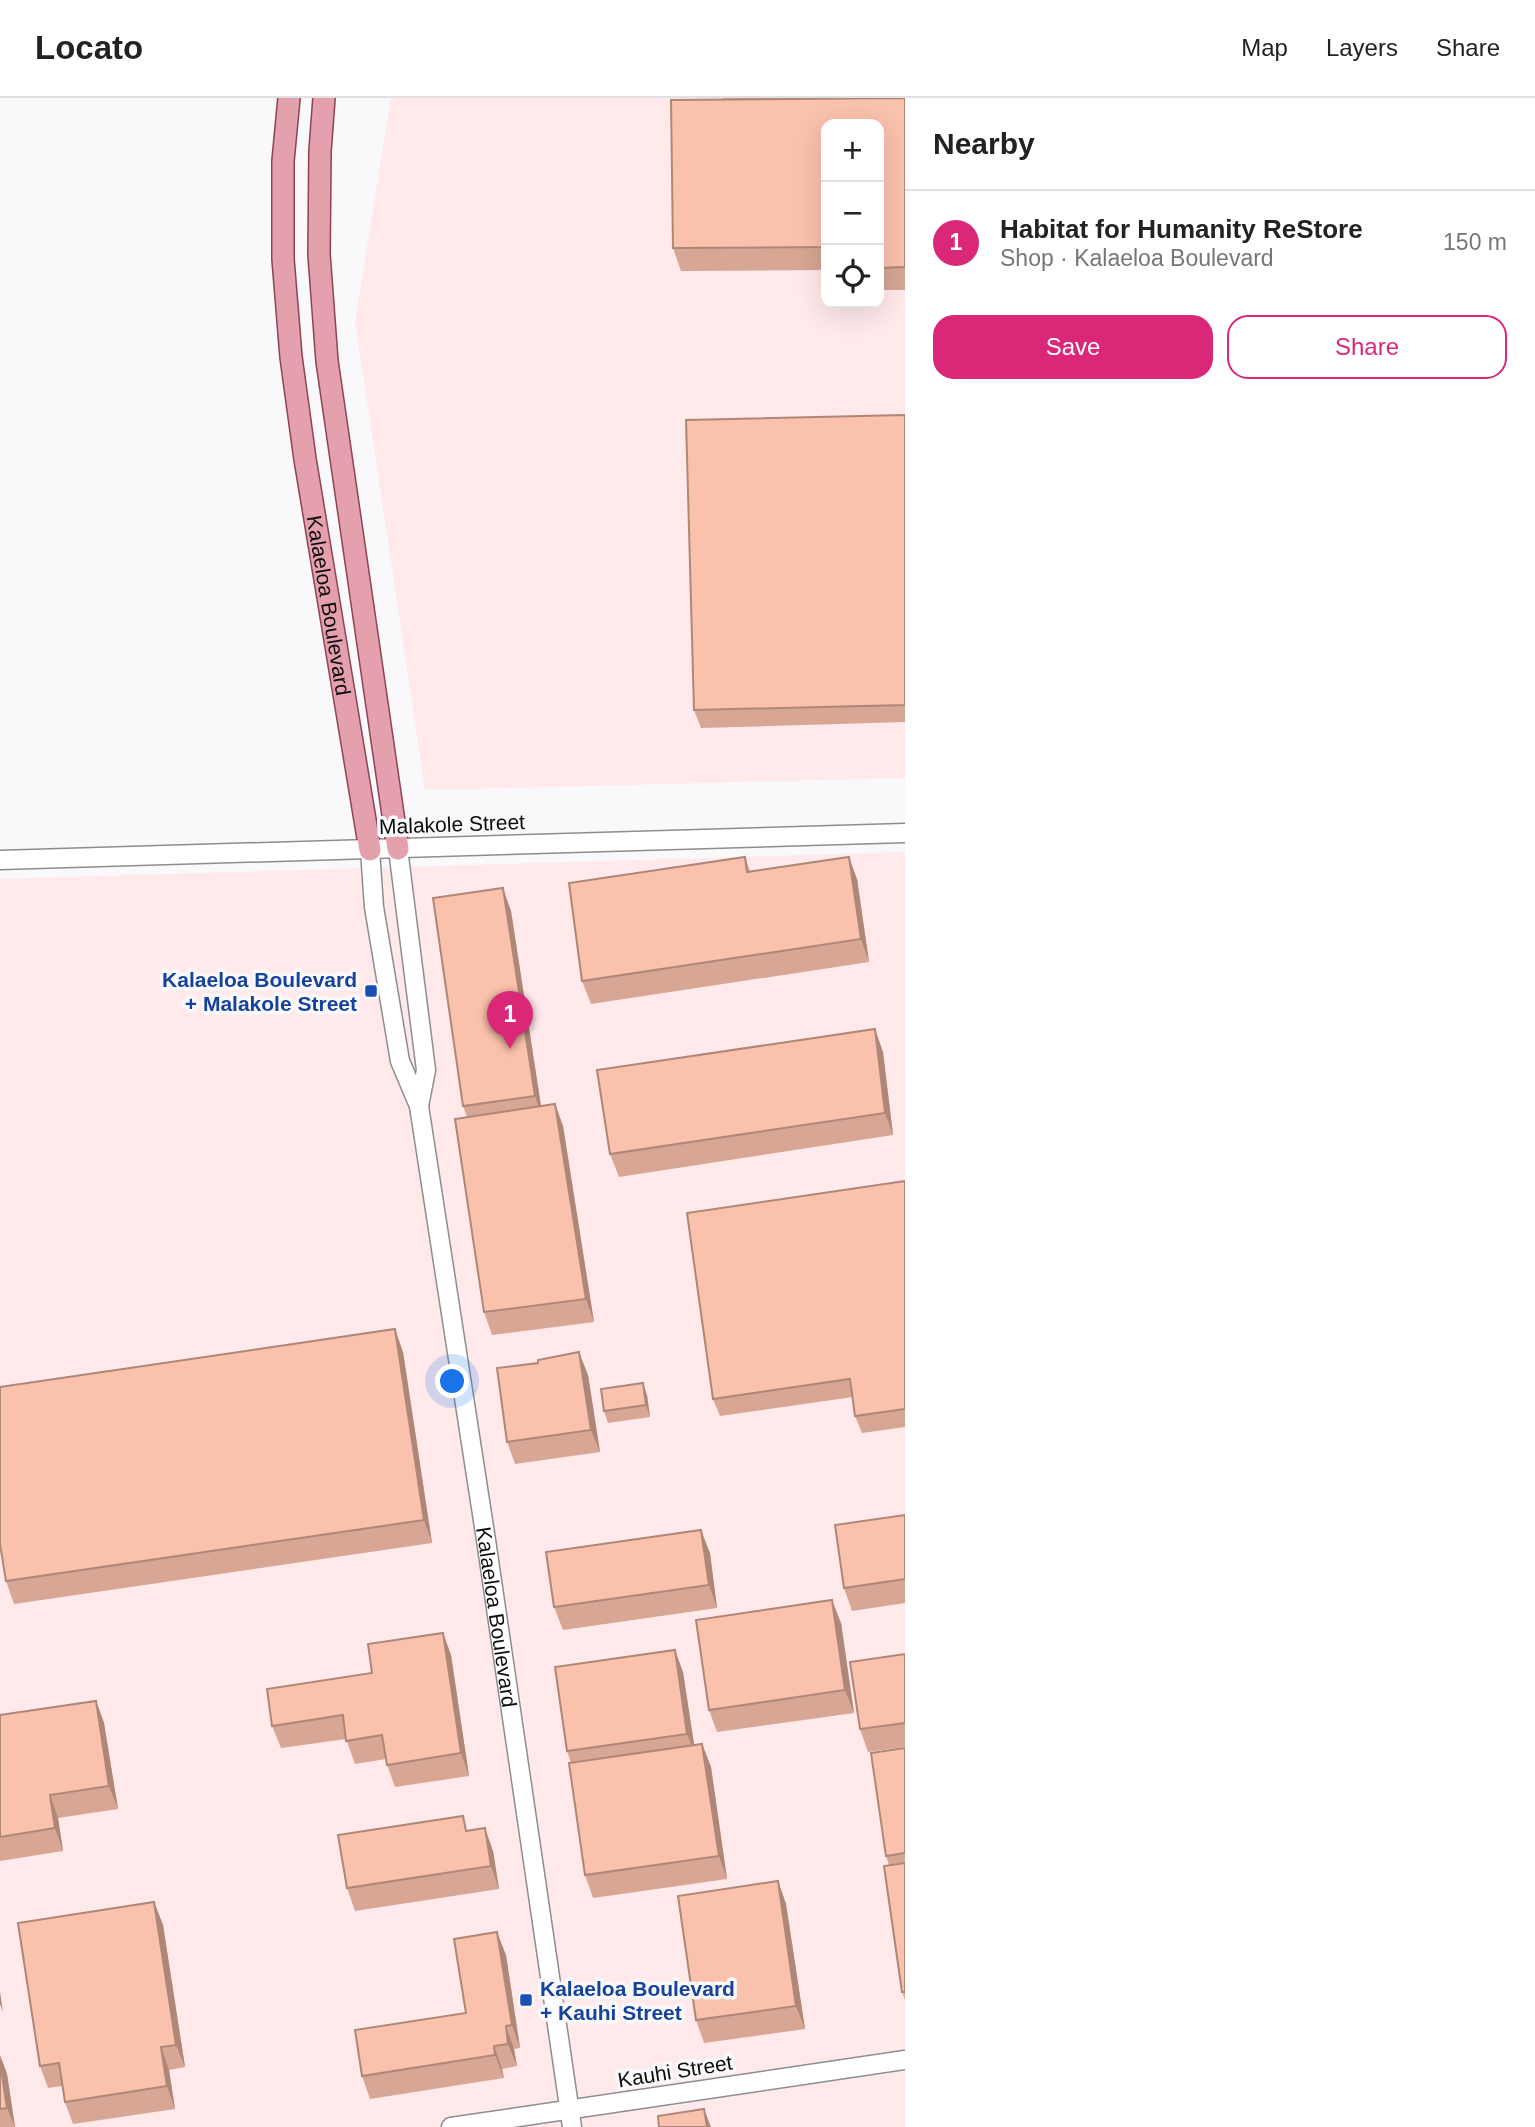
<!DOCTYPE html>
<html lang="en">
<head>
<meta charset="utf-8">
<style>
	:root { --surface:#fff; --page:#f2f2f2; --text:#222; --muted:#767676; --line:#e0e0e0; --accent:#db2777 }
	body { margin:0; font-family:Helvetica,sans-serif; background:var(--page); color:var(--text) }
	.controls { position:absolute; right:21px; top:21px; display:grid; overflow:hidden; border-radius:14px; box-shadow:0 7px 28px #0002 }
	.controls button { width:63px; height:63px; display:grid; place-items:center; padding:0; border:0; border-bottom:2px solid var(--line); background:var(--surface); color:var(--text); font:35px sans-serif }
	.you { position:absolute; left:453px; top:1284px; width:24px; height:24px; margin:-18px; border:5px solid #fff; border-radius:50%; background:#1a73e8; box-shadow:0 0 0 10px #1a73e833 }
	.badge { display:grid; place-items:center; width:46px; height:46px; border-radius:50%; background:var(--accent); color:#fff; font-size:23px; font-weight:700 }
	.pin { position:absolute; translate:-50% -58px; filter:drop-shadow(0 2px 4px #0008) }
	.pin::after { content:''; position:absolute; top:37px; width:24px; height:21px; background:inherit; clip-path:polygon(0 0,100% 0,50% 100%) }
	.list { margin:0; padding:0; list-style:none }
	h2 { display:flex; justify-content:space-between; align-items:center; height:91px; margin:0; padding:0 28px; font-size:30px }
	h2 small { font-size:23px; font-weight:400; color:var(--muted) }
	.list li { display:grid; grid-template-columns:46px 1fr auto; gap:21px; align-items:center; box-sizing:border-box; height:105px; padding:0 28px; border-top:2px solid var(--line) }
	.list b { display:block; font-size:26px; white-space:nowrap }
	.list p { margin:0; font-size:23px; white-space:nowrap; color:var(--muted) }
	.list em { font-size:23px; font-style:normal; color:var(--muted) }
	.actions { display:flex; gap:14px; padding:21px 28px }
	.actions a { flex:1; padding:16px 0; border:2px solid var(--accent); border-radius:21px; text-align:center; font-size:24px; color:var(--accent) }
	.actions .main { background:var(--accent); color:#fff }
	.icon { flex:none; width:38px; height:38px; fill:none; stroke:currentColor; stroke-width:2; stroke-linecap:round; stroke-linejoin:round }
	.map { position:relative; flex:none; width:905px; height:2029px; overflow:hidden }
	header { display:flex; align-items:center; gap:42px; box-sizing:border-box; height:98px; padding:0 35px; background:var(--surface); border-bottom:2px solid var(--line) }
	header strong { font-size:33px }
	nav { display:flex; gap:38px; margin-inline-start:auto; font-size:24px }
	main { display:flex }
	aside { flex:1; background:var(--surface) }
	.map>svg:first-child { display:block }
	.industrial { fill:#ffe9eb; fill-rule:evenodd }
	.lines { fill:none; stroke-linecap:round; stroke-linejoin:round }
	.minor-casing { stroke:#8d8d8f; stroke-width:21 }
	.major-casing { stroke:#8e4452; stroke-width:24 }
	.minor { stroke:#fff; stroke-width:18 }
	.major { stroke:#e5a0ad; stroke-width:21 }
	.wall { fill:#d7a694 }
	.shaded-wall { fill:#af8778 }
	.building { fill:#fac1ac; stroke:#af8778; stroke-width:2 }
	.transit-dot { fill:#1a4fb4; stroke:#f9f9fb; stroke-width:2.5 }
	.labels { text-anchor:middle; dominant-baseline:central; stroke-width:7; stroke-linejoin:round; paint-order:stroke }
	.street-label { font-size:21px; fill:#0d0d0e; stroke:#f9f9fb }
	.transit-label { font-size:21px; font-weight:bold; fill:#164399; stroke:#f9f9fb; text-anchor:end }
</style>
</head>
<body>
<header>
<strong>Locato</strong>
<nav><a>Map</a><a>Layers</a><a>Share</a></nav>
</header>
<main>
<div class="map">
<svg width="905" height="2029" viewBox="0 0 905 2029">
	<rect width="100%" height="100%" fill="#f9f9fb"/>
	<!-- industrial -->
	<path class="industrial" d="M391,0H905V680L425,692L355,223ZM826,26H879V205H826Z
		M905,754V2029H0V781Z"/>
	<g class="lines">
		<!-- minor casing -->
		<g class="minor-casing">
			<g id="minor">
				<path d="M398,751L426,972L419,1008"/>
				<path id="s1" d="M370,752L374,809L400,963L419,1008L486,1442L572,2029"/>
				<path d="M0,762L905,735"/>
				<path d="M451,2029L905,1962"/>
			</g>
		</g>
		<!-- major casing -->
		<g class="major-casing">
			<g id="major">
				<path id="s2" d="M289,0L283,63V161L291,259L305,361L370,752"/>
				<path d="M324,0L320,53L319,156L327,263L398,751"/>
			</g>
		</g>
		<!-- minor -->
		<use href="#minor" class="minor"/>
		<!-- major -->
		<use href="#major" class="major"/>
	</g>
	<!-- wall -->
	<path class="wall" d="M722,0H905V192H879V26H826V172L681,173L673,150L723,2Z
		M905,317V624L701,630L694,612Z
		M745,759L750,773L857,781L869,864L591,906L582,883Z
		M511,813L541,1008L555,1006L563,1028L594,1224L492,1237L484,1214L467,1019L463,1008Z
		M883,954L893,1037L619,1079L610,1056Z
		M905,1083V1329L862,1335L855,1318L853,1299L720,1318L713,1301Z
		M403,1254L432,1445L14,1506L6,1483Z
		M588,1277L600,1354L515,1366L507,1344Z
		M647,1297L650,1319L608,1325L604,1313Z
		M905,1417V1505L852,1513L844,1490Z
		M710,1455L717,1510L563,1532L554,1509Z
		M841,1525L854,1615L717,1634L709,1612Z
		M443,1535L451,1557L469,1678L395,1689L387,1667L386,1661L355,1666L346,1641L281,1650L272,1628L372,1575Z
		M905,1556V1649L868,1654L860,1631Z
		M683,1574L694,1647L702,1646L711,1669L727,1781L593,1800L585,1777L571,1665L567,1653Z
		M96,1603L104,1625L118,1711L58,1720L63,1753L0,1763V1617Z
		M905,1650V1902L902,1894L889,1767L886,1758Z
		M469,1733L493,1753L499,1791L355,1813L347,1790Z
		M778,1783L786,1806L805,1931L704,1945L696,1922Z
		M154,1804L163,1827L185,1969L169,1972L175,2011L73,2026L65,2004L62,1988L48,1990L40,1968Z
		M506,1857L520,1950L514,1951L517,1968L502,1971L504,1980L370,2001L362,1978L466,1915Z
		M0,1957L7,1976L15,2029H0Z"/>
	<!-- shaded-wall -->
	<path class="shaded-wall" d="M849,759L857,781L869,864L861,841Z
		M503,790L511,813L543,1021L535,998Z
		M875,931L883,954L893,1037L885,1015Z
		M555,1006L563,1028L594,1224L586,1201Z
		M395,1231L403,1254L432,1445L424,1422Z
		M579,1254L588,1277L600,1354L591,1332Z
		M643,1285L647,1297L650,1319L646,1307Z
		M701,1432L710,1455L717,1510L709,1487Z
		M832,1502L841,1525L854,1615L845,1592Z
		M443,1535L451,1557L469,1678L461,1655Z
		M675,1552L683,1574L696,1659L687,1636Z
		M96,1603L104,1625L118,1711L109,1688Z
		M702,1646L711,1669L727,1781L719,1758Z
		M50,1697L58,1720L63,1753L55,1730Z
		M485,1730L493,1753L499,1791L491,1768Z
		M778,1783L786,1806L805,1931L796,1908Z
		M154,1804L163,1827L185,1969L176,1947Z
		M497,1834L506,1857L520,1950L512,1927Z
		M0,1894L3,1914L0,1906Z
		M506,1928L514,1951L517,1968L508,1946Z
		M494,1948L502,1971L504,1980L495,1957Z
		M161,1949L169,1972L175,2011L167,1988Z
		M0,1957L7,1976L15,2029L7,2010Z
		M704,2011L711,2029H707Z"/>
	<!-- building -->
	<path class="building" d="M905,0V169L879,170V26H826V149L673,150L671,2Z
		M905,317V607L694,612L686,322Z
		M745,759L747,774L849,759L861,841L582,883L569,785Z
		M503,790L535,998L463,1008L433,800Z
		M875,931L885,1015L610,1056L597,972Z
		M555,1006L586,1201L484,1214L455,1021Z
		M905,1083V1311L855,1318L850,1281L713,1301L687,1115Z
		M395,1231L424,1422L6,1483L0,1446V1289Z
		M579,1254L591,1332L507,1344L497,1270L538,1265V1262Z
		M643,1285L646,1307L604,1313L601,1291Z
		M905,1417V1481L844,1490L835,1427Z
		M701,1432L709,1487L554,1509L546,1454Z
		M832,1502L845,1592L709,1612L696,1522Z
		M443,1535L461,1655L387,1667L382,1637L346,1643L343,1617L272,1628L267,1591L372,1575L368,1546Z
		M675,1552L687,1636L567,1653L555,1569Z
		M905,1556V1625L860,1631L850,1564Z
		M96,1603L109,1688L50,1697L55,1730L0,1739V1617Z
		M702,1646L719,1758L585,1777L569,1665Z
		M905,1650V1755L886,1758L871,1655Z
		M463,1718L466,1733L485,1730L491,1768L347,1790L338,1737Z
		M905,1765V1894H902L884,1768Z
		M778,1783L796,1908L696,1922L678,1798Z
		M154,1804L176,1947L161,1949L167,1988L65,2004L59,1965L40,1968L18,1825Z
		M497,1834L512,1927L506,1928L508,1946L494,1948L495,1957L362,1978L355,1932L466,1915L454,1841Z
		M0,1963L7,2010L0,2011Z
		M704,2011L707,2029H659L658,2018Z"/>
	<!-- markers -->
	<g class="transit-dot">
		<rect x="364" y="886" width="14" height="14" rx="3.5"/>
		<rect x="519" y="1895" width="14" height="14" rx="3.5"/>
	</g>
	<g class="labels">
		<!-- street labels -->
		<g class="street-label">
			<text stroke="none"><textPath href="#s2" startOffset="511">Kalaeloa Boulevard</textPath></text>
			<text transform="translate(452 726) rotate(-2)">Malakole Street</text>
			<text stroke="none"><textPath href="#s1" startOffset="779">Kalaeloa Boulevard</textPath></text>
			<text transform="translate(675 1973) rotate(-9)">Kauhi Street</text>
		</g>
		<!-- transit labels -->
		<g class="transit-label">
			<text x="357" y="881">Kalaeloa Boulevard<tspan x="357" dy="24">+ Malakole Street</tspan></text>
			<text x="540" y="1890" text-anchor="start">Kalaeloa Boulevard<tspan x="540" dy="24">+ Kauhi Street</tspan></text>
		</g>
	</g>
</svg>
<div class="controls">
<button>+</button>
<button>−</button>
<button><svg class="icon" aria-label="locate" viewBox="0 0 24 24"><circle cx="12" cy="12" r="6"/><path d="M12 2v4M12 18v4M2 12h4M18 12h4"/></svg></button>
</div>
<div class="you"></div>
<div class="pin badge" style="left:510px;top:951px">1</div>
</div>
<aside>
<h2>Nearby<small></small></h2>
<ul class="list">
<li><span class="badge">1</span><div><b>Habitat for Humanity ReStore</b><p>Shop · Kalaeloa Boulevard</p></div><em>150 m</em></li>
</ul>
<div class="actions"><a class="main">Save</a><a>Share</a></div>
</aside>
</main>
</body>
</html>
